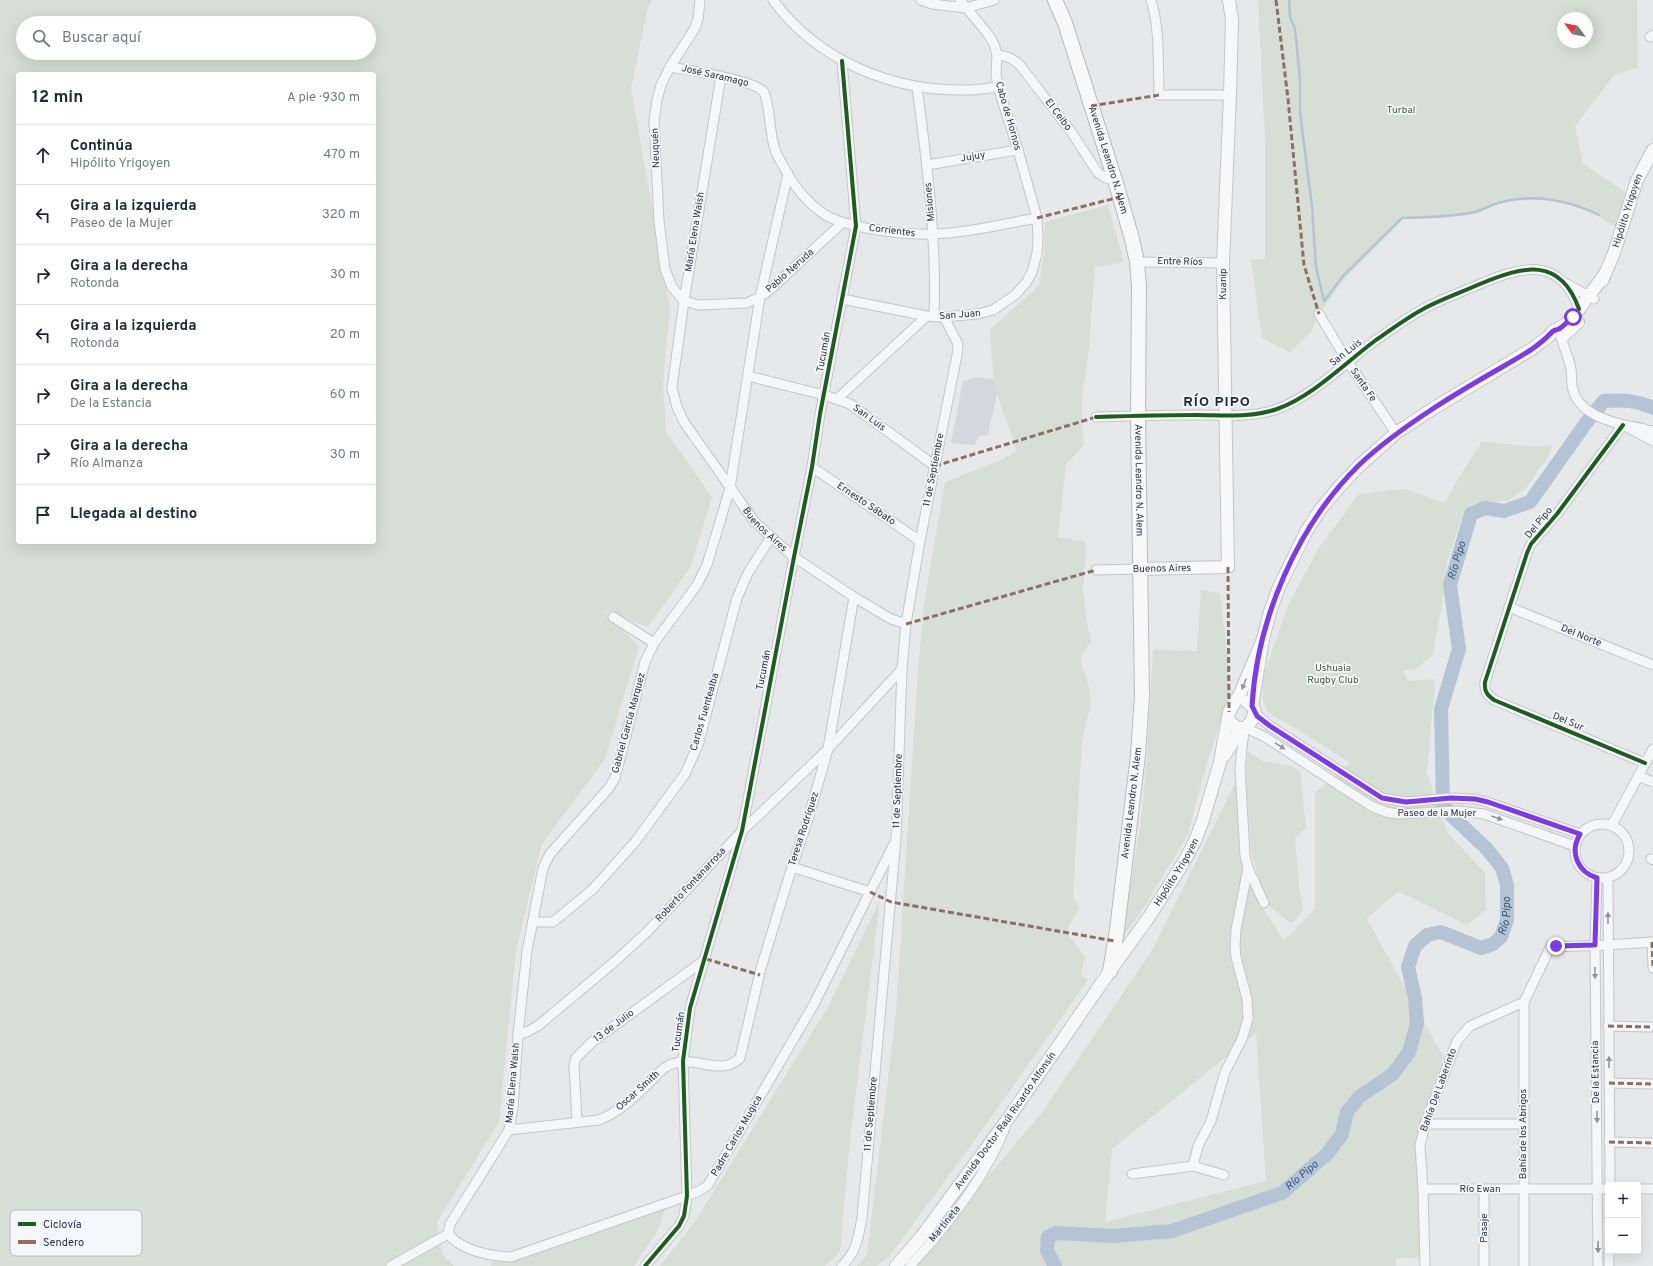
<!DOCTYPE html>
<html lang="es">
<head>
<meta charset="utf-8">
<style>
	:root { --surface:#fff; --page:#f2f2f3; --text:#1f2937; --muted:#747a83; --line:#e0e1e3 }
	body { margin:0; font-family:Overpass,sans-serif; background:var(--page); color:var(--text) }
	.controls { position:absolute; right:12px; bottom:12px; display:grid; overflow:hidden; border-radius:4px; box-shadow:0 4px 16px #0002 }
	.controls button { width:36px; height:36px; display:grid; place-items:center; padding:0; border:0; border-bottom:1px solid var(--line); background:var(--surface); color:var(--text); font:20px sans-serif }
	.compass { position:absolute; left:1557px; top:12px; width:36px; height:36px; border-radius:50%; background:var(--surface); box-shadow:0 4px 16px #0002; rotate:302deg }
	.stop { position:absolute; width:12px; height:12px; margin:-9px; border:3px solid #7c3aed; border-radius:50%; background:#fff }
	.stop.end { background:#7c3aed; border-color:#fff; box-shadow:0 1px 4px #0008 }
	.list { margin:0; padding:0; list-style:none }
	h2 { display:flex; justify-content:space-between; align-items:center; height:52px; margin:0; padding:0 16px; font-size:17px }
	h2 small { font-size:13px; font-weight:400; color:var(--muted) }
	.list li { display:grid; grid-template-columns:26px 1fr auto; gap:12px; align-items:center; box-sizing:border-box; height:60px; padding:0 16px; border-top:1px solid var(--line) }
	.list b { display:block; font-size:15px; white-space:nowrap }
	.list p { margin:0; font-size:13px; white-space:nowrap; color:var(--muted) }
	.list em { font-size:13px; font-style:normal; color:var(--muted) }
	.icon { flex:none; width:22px; height:22px; fill:none; stroke:currentColor; stroke-width:2; stroke-linecap:round; stroke-linejoin:round }
	.map { position:relative; flex:none; width:1653px; height:1266px; overflow:hidden }
	.search { position:absolute; background:var(--surface); box-shadow:0 4px 16px #0002; left:16px; top:16px; width:360px; height:44px; display:flex; align-items:center; gap:10px; box-sizing:border-box; padding:0 14px; border-radius:22px; color:var(--muted); font-size:15px }
	.panel { position:absolute; background:var(--surface); box-shadow:0 4px 16px #0002; left:16px; top:72px; width:360px; height:472px; border-radius:4px }
	.map>svg:first-child { display:block }
	.built { fill:#d4d7dd }
	.green { fill:#d6ded6; fill-rule:evenodd }
	.lines { fill:none; stroke-linecap:round; stroke-linejoin:round }
	.stream { stroke:#b4c4d5; stroke-width:2.5 }
	.river { stroke:#b4c4d5; stroke-width:14 }
	.minor-casing { stroke:#c4c6c8; stroke-width:11 }
	.major-casing { stroke:#c2c5c8; stroke-width:14 }
	.highway-casing { stroke:#b8bbbf; stroke-width:16 }
	.minor { stroke:#f5f6f7; stroke-width:9 }
	.major { stroke:#f8f8f8; stroke-width:12 }
	.highway { stroke:#f8f8f8; stroke-width:14 }
	.quiet { stroke:#8d6e63; stroke-width:3; stroke-dasharray:6 3; stroke-linecap:butt }
	.cycleway-casing { stroke:#f4f6f9; stroke-width:6 }
	.cycleway { stroke:#1b5e20; stroke-width:4 }
	.oneway { fill:#92969e }
	.oneway2 { fill:#90959e }
	.route { stroke:#7c3aed; stroke-width:5 }
	.labels { text-anchor:middle; dominant-baseline:central; stroke-width:3.5; stroke-linejoin:round; paint-order:stroke }
	.street-label { font-size:10px; fill:#2b3445; stroke:#f4f6f9 }
	.park-label { font-size:10px; fill:#3f6138; stroke:#f4f6f9 }
	.water-label { font-size:11px; font-style:italic; fill:#34527a; stroke:#f4f6f9 }
	.district-label { font-size:14px; font-weight:bold; letter-spacing:1px; fill:#1d2536; stroke:#f4f6f9 }
	.key { fill:#f4f6f9; stroke:#b8bcc3; stroke-width:1 }
	.key-label { font-size:11px; fill:#2b3445 }
</style>
</head>
<body>
<div class="map">
<svg width="1653" height="1266" viewBox="0 0 1653 1266">
	<rect width="100%" height="100%" fill="#e6e8ea"/>
	<!-- built -->
	<path class="built" d="M977,377L1000,381L988,435L979,436L974,445L951,443L963,381Z"/>
	<!-- green -->
	<path class="green" d="M0,0H652L648,6L631,89L670,308L663,383L666,432L712,497L691,566L648,627L604,611L639,646L605,759L542,844L516,950L499,1122L437,1222L442,1254L454,1266H0ZM23,23H369V53H23ZM18,74H374V542H18Z
		M1258,0H1637L1638,68L1615,74L1575,126L1583,164L1631,196L1620,230C1585,204 1541,193 1499,204C1491,206 1484,211 1476,213C1452,219 1427,218 1403,219L1345,278L1319,314L1311,332L1290,352L1262,338L1251,260L1265,259V139ZM1563,18H1587V42H1563Z
		M1108,205L1124,262L1095,267L1088,357L1082,397V421L1084,445L1066,464L1058,537L1086,542L1083,590L1086,618L1091,641L1080,659L1088,683L1091,703L1082,742L1073,895L1079,909L1066,932L1085,957L1081,975L1088,980L982,1130L889,1257L876,1266H857L867,1255L896,1012L918,670L924,605L945,482L999,461L1017,451L994,386L990,329L1039,286L1044,253L1045,222Z
		M1482,442L1536,447L1552,445L1547,458L1526,488L1508,501L1481,503L1469,507L1461,520L1447,562L1442,606L1432,656L1417,668L1403,671L1408,681L1435,679L1427,773L1447,832L1485,873L1486,910L1467,925L1398,891L1367,919L1444,1058L1419,1129L1418,1147L1421,1257L1396,1258V1266H906L919,1257L1041,1114L1152,950L1235,783L1260,904L1284,941L1315,909V793L1350,763L1297,729L1268,713L1263,699L1262,680L1289,603L1319,548L1359,494L1404,489L1445,503L1462,472ZM1256,1033L1266,1181L1105,1222L1112,1149Z
		M1201,590L1220,593L1229,670L1230,690L1201,784L1188,834L1145,906L1122,938L1141,820L1147,758L1153,650L1197,651Z
		M1248,752L1262,761L1292,766L1300,771L1306,828L1295,837L1299,888L1303,909L1298,917L1291,923L1270,907L1264,894L1251,852L1247,795L1246,768Z
		M880,900L850,1140L840,1252L825,1266H660L694,1223L828,1007Z
		M665,1208L659,1228L634,1266H491V1262L516,1261Z"/>
	<g class="lines">
		<!-- stream -->
		<path class="stream" d="M1289,0L1290,17L1295,29L1300,79V113L1312,206L1316,267L1324,301
			M1325,300L1343,276L1402,218C1427,217 1451,217 1475,212C1483,210 1490,205 1498,203C1531,193 1569,200 1599,215"/>
		<!-- river -->
		<path class="river" id="s1" d="M1055,1266L1047,1251L1048,1237L1056,1233L1114,1236L1172,1231L1282,1193L1328,1153L1342,1134L1347,1112L1359,1097L1393,1074L1409,1052L1417,1023L1415,998L1408,967L1415,946L1427,935L1441,932L1481,948L1493,944L1501,937L1507,920V885L1502,868L1487,849L1451,815L1443,804L1441,709L1459,649L1450,585L1471,514L1485,508L1504,511L1530,502L1586,423L1604,401C1622,400 1636,400 1653,408"/>
		<!-- minor casing -->
		<g class="minor-casing">
			<g id="minor">
				<path d="M700,0L698,19L695,28L670,67L661,85L657,100L654,120L659,221L665,269L672,287L684,301L699,305L747,303L760,297L772,288L842,223"/>
				<path d="M773,0C818,61 893,92 968,90C978,90 988,88 998,87"/>
				<path d="M921,0L932,4L966,8L994,0"/>
				<path d="M1151,0C1160,28 1158,65 1159,95H1230"/>
				<path d="M1650,37L1653,35"/>
				<path d="M997,54L1010,58L1019,64L1070,130L1098,173L1106,178L1115,180"/>
				<path d="M670,67C688,70 753,80 763,91C769,98 770,134 774,146C776,155 782,163 786,171C795,188 812,208 829,217C841,223 853,225 866,228C888,232 910,235 932,234C967,233 1003,224 1037,218"/>
				<path id="s2" d="M721,76L684,301L672,388L677,407L684,422L754,521L771,537L794,557L854,597L891,619L906,624"/>
				<path d="M917,87C927,163 937,240 934,317"/>
				<path d="M927,165L1018,150"/>
				<path d="M1137,262L1223,263"/>
				<path d="M1567,284L1594,299"/>
				<path d="M842,299L927,316L944,317L977,314L993,310L1015,295L1026,283L1032,272L1037,254L1038,238L1037,218L1018,150L998,87L996,74L997,54L994,44L988,34L960,0"/>
				<path d="M1319,314L1348,362L1396,433"/>
				<path d="M1562,339C1564,349 1569,358 1571,369C1572,376 1571,383 1573,390C1579,411 1601,419 1620,424C1632,427 1642,427 1653,432"/>
				<path d="M748,376L824,395L850,404L935,466"/>
				<path d="M837,399L927,316"/>
				<path d="M1096,417C1129,416 1163,415 1196,415C1223,415 1252,418 1277,409C1312,397 1346,362 1376,340C1392,329 1408,317 1425,308C1442,299 1462,292 1480,284C1523,266 1560,256 1579,309"/>
				<path d="M1623,425L1557,514L1531,544L1527,553L1485,682C1484,691 1487,695 1494,700L1645,763"/>
				<path d="M1627,427L1653,441"/>
				<path d="M812,467L920,541"/>
				<path d="M1096,570L1141,569"/>
				<path d="M1509,607L1653,665"/>
				<path d="M613,617L654,643"/>
				<path d="M1255,711L1257,715L1270,726L1382,798L1406,802L1451,798L1475,799L1487,802L1580,834"/>
				<path d="M1246,728L1265,737L1371,806L1386,812L1398,814L1459,811L1484,814L1575,846"/>
				<path d="M1244,729L1240,768L1245,855L1248,868L1264,903"/>
				<path d="M1638,776L1653,782"/>
				<circle cx="1602" cy="851" r="27"/>
				<path d="M1612,825L1653,749"/>
				<path d="M1651,859L1653,860"/>
				<path d="M792,867L870,892"/>
				<path d="M1597,878L1595,945L1598,1266"/>
				<path d="M1608,878L1610,1185"/>
				<path d="M533,922H553L592,890L635,842L685,774L698,745L737,598L748,573L771,537"/>
				<path d="M1652,942L1653,968"/>
				<path d="M1608,1026L1650,1027"/>
				<path d="M518,1035L529,1031L539,1025L613,963L646,933L742,831L828,749L902,669"/>
				<path d="M1609,1083L1651,1084"/>
				<path d="M577,1122L574,1065L576,1058L592,1042L706,959"/>
				<path d="M1425,1124H1523"/>
				<path d="M509,1130L599,1120C625,1110 644,1087 664,1068C692,1050 718,1079 740,1058L761,968L792,867L809,816L828,749L854,597"/>
				<path d="M1609,1142L1653,1143"/>
				<path d="M1193,1166L1224,1175"/>
				<path d="M1132,1174L1193,1166L1198,1146L1211,1121L1225,1072L1242,1039L1248,1019L1247,999L1236,957L1235,946L1236,930L1248,868"/>
				<path d="M1423,1189H1603"/>
				<path d="M1638,1189H1653"/>
				<path d="M1484,1190V1266"/>
				<path d="M448,1234C463,1251 489,1256 511,1257L687,1196L701,1190L708,1185L814,1004L894,844"/>
				<path d="M391,1266L448,1234L450,1224L509,1130L513,1108L518,1035L527,951L543,868L550,854L609,788L615,778L645,662L654,643L697,585L707,565L730,488L760,297L788,174"/>
				<path d="M645,1266L679,1226L684,1216L687,1196L683,1061L690,1008L742,831L794,557L812,467L820,414L856,226L842,61"/>
				<path d="M842,1266C857,1251 858,1238 862,1218L896,839L902,669L906,624L920,541L957,355L958,344L944,317"/>
				<path d="M910,1266C947,1226 985,1179 1005,1128"/>
				<path d="M1425,1266L1423,1189L1420,1146L1425,1124L1457,1041L1470,1026L1524,1002"/>
				<path d="M1524,1266V1002L1549,950L1551,947L1608,945L1653,942"/>
				<path d="M1609,1266V1251"/>
			</g>
		</g>
		<!-- major casing -->
		<g class="major-casing">
			<g id="major">
				<path id="s3" d="M1602,281L1614,253L1637,180L1653,150"/>
				<path d="M1562,337L1578,322"/>
				<path d="M1141,569L1228,567L1223,263L1230,95L1232,20L1229,0"/>
				<path d="M1252,706L1263,639L1270,612L1279,587L1306,532L1320,510L1340,486L1359,466L1396,433L1434,408L1532,349L1549,336L1552,332L1566,324L1577,312L1605,274"/>
				<path d="M1229,721L1237,728H1246L1252,720L1255,711L1252,706L1247,702"/>
				<path d="M1224,756L1241,729"/>
				<path id="s4" d="M896,1266L922,1236L1010,1116L1110,971L1149,917L1185,860L1195,841L1203,820L1220,762L1229,712L1240,694L1263,639"/>
			</g>
		</g>
		<!-- highway casing -->
		<g class="highway-casing">
			<g id="highway">
				<path id="s5" d="M1055,0L1065,23L1115,180L1132,239L1137,262L1139,286L1138,416L1142,696L1138,755L1117,930L1110,971"/>
			</g>
		</g>
		<!-- minor -->
		<use href="#minor" class="minor"/>
		<!-- major -->
		<use href="#major" class="major"/>
		<!-- highway -->
		<use href="#highway" class="highway"/>
		<!-- quiet -->
		<path class="quiet" d="M1276,0L1288,99L1304,265L1319,314
			M1091,106L1159,95
			M1037,218L1120,197
			M935,466L1096,417
			M1228,567L1229,712
			M906,624L1096,570
			M870,892L891,902L1115,941
			M1652,942L1653,968
			M706,959L760,975
			M1608,1026L1650,1027
			M1609,1083L1651,1084
			M1609,1142L1653,1143"/>
		<!-- cycleway casing -->
		<g class="cycleway-casing">
			<path id="cycleway" d="M1096,417C1129,416 1163,415 1196,415C1223,415 1252,418 1277,409C1312,397 1346,362 1376,340C1392,329 1408,317 1425,308C1442,299 1462,292 1480,284C1523,266 1560,256 1579,309
				M1623,425L1557,514L1531,544L1527,553L1485,682C1484,691 1487,695 1494,700L1645,763
				M645,1266L679,1226L684,1216L687,1196L683,1061L690,1008L742,831L794,557L812,467L820,414L856,226L842,61"/>
		</g>
		<!-- cycleway -->
		<use href="#cycleway" class="cycleway"/>
	</g>
	<!-- one-way arrows -->
	<defs><path id="oneway-solid" d="M-6-.8H1V-3.2L6.5 0L1 3.2V.8H-6Z"/></defs>
	<use class="oneway" href="#oneway-solid" transform="translate(1244 684) rotate(112)"/>
	<g class="oneway2">
		<use href="#oneway-solid" transform="translate(1280 746) rotate(32)"/>
		<use href="#oneway-solid" transform="translate(1497 818) rotate(19)"/>
		<use href="#oneway-solid" transform="translate(1608 918) rotate(-90)"/>
		<use href="#oneway-solid" transform="translate(1595 973) rotate(89)"/>
		<use href="#oneway-solid" transform="translate(1609 1062) rotate(-90)"/>
		<use href="#oneway-solid" transform="translate(1597 1117) rotate(89)"/>
		<use href="#oneway-solid" transform="translate(1598 1247) rotate(90)"/>
	</g>
	<g class="lines">
		<!-- route -->
		<path class="route" d="M1556,946L1595,945L1597,878C1578,872 1569,853 1580,834L1488,802L1475,799L1451,798L1406,802L1382,798L1270,726L1257,716L1252,706C1257,619 1297,526 1359,465C1382,443 1408,425 1434,408C1457,393 1481,379 1504,366C1521,356 1538,347 1551,333C1553,330 1556,330 1559,329C1564,326 1568,321 1573,317"/>
	</g>
	<g class="labels">
		<!-- street labels -->
		<g class="street-label">
			<text transform="translate(715 76) rotate(13)">José Saramago</text>
			<text transform="translate(1058 115) rotate(53)">El Ceibo</text>
			<text transform="translate(1008 116) rotate(74)">Cabo de Hornos</text>
			<text transform="translate(656 148) rotate(-92)">Neuquén</text>
			<text transform="translate(973 157) rotate(-9)">Jujuy</text>
			<text stroke="none"><textPath href="#s5" startOffset="169">Avenida Leandro N. Alem</textPath></text>
			<text transform="translate(930 202) rotate(-95)">Misiones</text>
			<text stroke="none"><textPath href="#s3" startOffset="75">Hipólito Yrigoyen</textPath></text>
			<text transform="translate(892 231) rotate(7)">Corrientes</text>
			<text transform="translate(695 232) rotate(-81)">María Elena Walsh</text>
			<text transform="translate(1180 262) rotate(1)">Entre Ríos</text>
			<text transform="translate(790 271) rotate(-42)">Pablo Neruda</text>
			<text transform="translate(1223 284) rotate(-90)">Kuanip</text>
			<text transform="translate(960 315) rotate(-5)">San Juan</text>
			<text transform="translate(824 352) rotate(-80)">Tucumán</text>
			<text transform="translate(1346 353) rotate(-38)">San Luis</text>
			<text transform="translate(1363 385) rotate(56)">Santa Fe</text>
			<text transform="translate(869 418) rotate(36)">San Luis</text>
			<text transform="translate(934 470) rotate(-79)">11 de Septiembre</text>
			<text stroke="none"><textPath href="#s5" startOffset="493">Avenida Leandro N. Alem</textPath></text>
			<text transform="translate(866 504) rotate(34)">Ernesto Sábato</text>
			<text transform="translate(1539 523) rotate(-51)">Del Pipo</text>
			<text stroke="none"><textPath href="#s2" startOffset="487">Buenos Aires</textPath></text>
			<text transform="translate(1162 569) rotate(-1)">Buenos Aires</text>
			<text transform="translate(1581 636) rotate(22)">Del Norte</text>
			<text transform="translate(764 670) rotate(-79)">Tucumán</text>
			<text transform="translate(705 712) rotate(-74)">Carlos Fuentealba</text>
			<text transform="translate(1568 722) rotate(23)">Del Sur</text>
			<text transform="translate(629 723) rotate(-75)">Gabriel García Marquez</text>
			<text transform="translate(898 791) rotate(-88)">11 de Septiembre</text>
			<text transform="translate(1132 803) rotate(-83)">Avenida Leandro N. Alem</text>
			<text x="1437" y="813">Paseo de la Mujer</text>
			<text transform="translate(804 829) rotate(-72)">Teresa Rodríguez</text>
			<text stroke="none"><textPath href="#s4" startOffset="484">Hipólito Yrigoyen</textPath></text>
			<text transform="translate(691 885) rotate(-47)">Roberto Fontanarrosa</text>
			<text transform="translate(614 1026) rotate(-37)">13 de Julio</text>
			<text transform="translate(679 1032) rotate(-82)">Tucumán</text>
			<text transform="translate(1596 1072) rotate(-91)">De la Estancia</text>
			<text transform="translate(513 1083) rotate(-85)">María Elena Walsh</text>
			<text transform="translate(1439 1090) rotate(-70)">Bahía Del Laberinto</text>
			<text transform="translate(638 1091) rotate(-42)">Oscar Smith</text>
			<text transform="translate(871 1114) rotate(-85)">11 de Septiembre</text>
			<text stroke="none"><textPath href="#s4" startOffset="182">Avenida Doctor Raúl Ricardo Alfonsín</textPath></text>
			<text transform="translate(1523 1134) rotate(-90)">Bahía de los Abrigos</text>
			<text transform="translate(737 1136) rotate(-60)">Padre Carlos Mugica</text>
			<text x="1480" y="1189">Río Ewan</text>
			<text transform="translate(945 1224) rotate(-51)">Martineta</text>
			<text transform="translate(1484 1228) rotate(-90)">Pasaje</text>
		</g>
		<!-- park labels -->
		<g class="park-label">
			<text x="1401" y="110">Turbal</text>
			<text x="1333" y="668">Ushuaia<tspan x="1333" dy="12">Rugby Club</tspan></text>
		</g>
		<!-- water labels -->
		<g class="water-label">
			<text stroke="none"><textPath href="#s1" startOffset="1079">Río Pipo</textPath></text>
			<text stroke="none"><textPath href="#s1" startOffset="695">Río Pipo</textPath></text>
			<text stroke="none"><textPath href="#s1" startOffset="299">Río Pipo</textPath></text>
		</g>
		<!-- district labels -->
		<g class="district-label">
			<text x="1217" y="402">RÍO PIPO</text>
		</g>
	</g>
	<!-- legend -->
	<rect x="10" y="1210" width="132" height="46" rx="6" class="key"/>
	<rect x="18" y="1222" width="18" height="4" fill="#1b5e20"/>
	<rect x="18" y="1240" width="18" height="4" fill="#8d6e63"/>
	<g class="key-label">
		<text x="43" y="1228">Ciclovía</text>
		<text x="43" y="1246">Sendero</text>
	</g>
</svg>
<div class="controls">
<button>+</button>
<button>−</button>
</div>
<svg class="compass" viewBox="-18 -18 36 36"><path d="M0-13l5 13h-10z" fill="#e53935"/><path d="M0 13l5-13h-10z" fill="#747a83"/></svg>
<div class="stop" style="left:1573px;top:317px"></div>
<div class="stop end" style="left:1556px;top:946px"></div>
<div class="search"><svg class="icon" aria-label="search" viewBox="0 0 24 24"><circle cx="10" cy="10" r="6"/><path d="M15 15l6 6"/></svg>Buscar aquí</div>
<section class="panel">
<h2>12 min<small>A pie · 930 m</small></h2>
<ul class="list">
<li><svg class="icon" aria-label="ahead" viewBox="0 0 24 24"><path d="M12 20V5M6 11l6-6 6 6"/></svg><div><b>Continúa</b><p>Hipólito Yrigoyen</p></div><em>470 m</em></li>
<li><svg class="icon" aria-label="left" viewBox="0 0 24 24"><path d="M17 20v-9H6M10 6l-5 5 5 5"/></svg><div><b>Gira a la izquierda</b><p>Paseo de la Mujer</p></div><em>320 m</em></li>
<li><svg class="icon" aria-label="right" viewBox="0 0 24 24"><path d="M7 20v-9h11M14 6l5 5-5 5"/></svg><div><b>Gira a la derecha</b><p>Rotonda</p></div><em>30 m</em></li>
<li><svg class="icon" aria-label="left" viewBox="0 0 24 24"><path d="M17 20v-9H6M10 6l-5 5 5 5"/></svg><div><b>Gira a la izquierda</b><p>Rotonda</p></div><em>20 m</em></li>
<li><svg class="icon" aria-label="right" viewBox="0 0 24 24"><path d="M7 20v-9h11M14 6l5 5-5 5"/></svg><div><b>Gira a la derecha</b><p>De la Estancia</p></div><em>60 m</em></li>
<li><svg class="icon" aria-label="right" viewBox="0 0 24 24"><path d="M7 20v-9h11M14 6l5 5-5 5"/></svg><div><b>Gira a la derecha</b><p>Río Almanza</p></div><em>30 m</em></li>
<li><svg class="icon" aria-label="arrive" viewBox="0 0 24 24"><path d="M6 21V4h12l-3 4 3 4H6"/></svg><div><b>Llegada al destino</b></div></li>
</ul>
</section>
</div>
</body>
</html>
